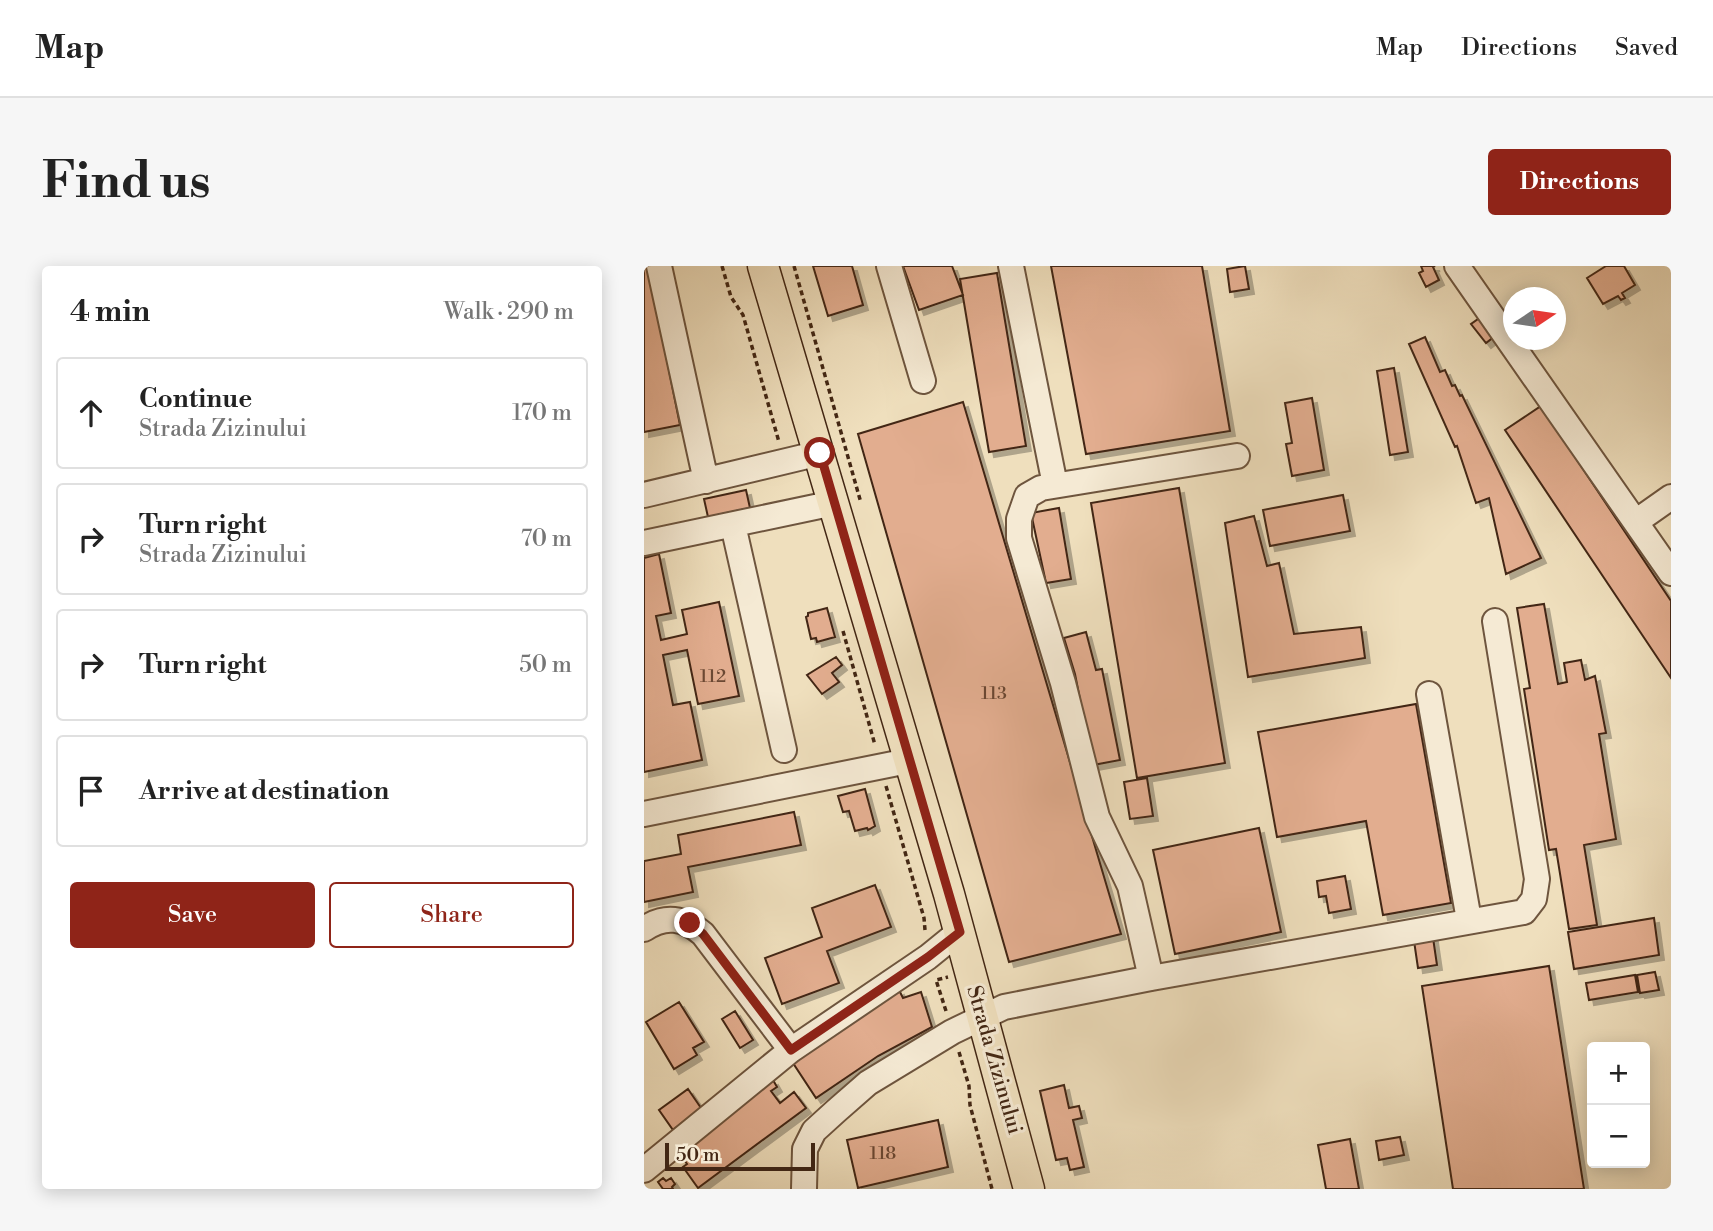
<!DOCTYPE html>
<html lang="en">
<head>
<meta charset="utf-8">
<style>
	:root { --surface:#fff; --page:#f6f6f6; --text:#222; --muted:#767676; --line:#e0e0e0; --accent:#8f2418 }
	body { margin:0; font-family:"Libre Bodoni",serif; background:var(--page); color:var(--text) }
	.controls { position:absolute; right:21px; bottom:21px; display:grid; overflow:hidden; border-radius:7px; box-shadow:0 4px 18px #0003 }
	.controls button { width:63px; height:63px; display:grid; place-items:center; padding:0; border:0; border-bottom:2px solid var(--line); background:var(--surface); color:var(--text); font:35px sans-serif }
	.compass { position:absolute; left:859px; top:21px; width:63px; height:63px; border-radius:50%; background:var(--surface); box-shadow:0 4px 18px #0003; rotate:77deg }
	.scale { position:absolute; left:21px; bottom:18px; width:150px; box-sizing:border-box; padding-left:7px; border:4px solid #432714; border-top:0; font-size:19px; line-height:24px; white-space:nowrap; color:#432714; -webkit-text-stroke:5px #f5ead4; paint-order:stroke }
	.stop { position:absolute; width:21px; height:21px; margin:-16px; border:5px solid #8f2418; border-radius:50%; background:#fff }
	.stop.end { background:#8f2418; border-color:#fff; box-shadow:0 2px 7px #0008 }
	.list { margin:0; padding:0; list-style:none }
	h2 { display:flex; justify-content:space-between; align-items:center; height:91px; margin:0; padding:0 28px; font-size:30px }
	h2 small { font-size:23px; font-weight:400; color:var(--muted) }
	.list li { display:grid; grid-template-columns:46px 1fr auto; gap:21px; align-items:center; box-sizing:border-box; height:112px; margin:0 14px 14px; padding:0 14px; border:2px solid var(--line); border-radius:7px }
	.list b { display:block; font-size:26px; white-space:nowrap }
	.list p { margin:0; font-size:23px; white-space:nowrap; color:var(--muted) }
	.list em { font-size:23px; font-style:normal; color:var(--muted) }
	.actions { display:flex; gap:14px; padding:21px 28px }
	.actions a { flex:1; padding:16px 0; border:2px solid var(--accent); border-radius:7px; text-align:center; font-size:24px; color:var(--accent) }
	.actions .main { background:var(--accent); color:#fff }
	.icon { flex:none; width:38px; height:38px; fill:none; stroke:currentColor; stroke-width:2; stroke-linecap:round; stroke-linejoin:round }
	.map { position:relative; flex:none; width:1027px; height:923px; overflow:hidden; border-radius:7px }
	header { display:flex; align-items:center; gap:42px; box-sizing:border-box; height:98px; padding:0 35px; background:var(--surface); border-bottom:2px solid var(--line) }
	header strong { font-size:33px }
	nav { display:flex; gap:38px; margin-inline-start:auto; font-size:24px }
	.intro { display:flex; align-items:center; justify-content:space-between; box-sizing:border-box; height:168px; padding:0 42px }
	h1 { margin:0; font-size:49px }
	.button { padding:18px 32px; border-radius:7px; background:var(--accent); color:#fff; font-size:24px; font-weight:700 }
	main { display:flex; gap:42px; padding:0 42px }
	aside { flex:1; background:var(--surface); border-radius:7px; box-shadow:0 4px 18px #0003 }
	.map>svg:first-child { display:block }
	.building { fill:#e2ad8f; stroke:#432714; stroke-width:2; filter:url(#shadow) }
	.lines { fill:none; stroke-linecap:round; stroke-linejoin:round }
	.minor-casing { stroke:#6e553e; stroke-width:28 }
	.major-casing { stroke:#432714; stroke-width:33 }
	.path { stroke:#432714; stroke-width:3.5; stroke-dasharray:5 3.5; stroke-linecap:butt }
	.minor { stroke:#f5ead4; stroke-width:24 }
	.major { stroke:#efdfbd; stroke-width:30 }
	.route { stroke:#8f2418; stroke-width:9 }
	.labels { text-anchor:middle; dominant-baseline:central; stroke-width:6; stroke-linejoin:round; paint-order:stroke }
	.number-label { font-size:18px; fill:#6b4833 }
	.street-label { font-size:21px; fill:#432714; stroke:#f5ead4 }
</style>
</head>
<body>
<header>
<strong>Map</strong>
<nav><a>Map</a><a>Directions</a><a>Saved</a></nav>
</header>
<div class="intro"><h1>Find us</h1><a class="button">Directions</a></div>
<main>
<aside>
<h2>4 min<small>Walk · 290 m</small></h2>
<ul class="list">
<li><svg class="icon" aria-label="ahead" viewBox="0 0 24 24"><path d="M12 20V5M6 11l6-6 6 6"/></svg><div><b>Continue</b><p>Strada Zizinului</p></div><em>170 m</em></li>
<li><svg class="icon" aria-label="right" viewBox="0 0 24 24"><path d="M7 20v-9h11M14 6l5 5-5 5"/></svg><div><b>Turn right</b><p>Strada Zizinului</p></div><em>70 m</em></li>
<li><svg class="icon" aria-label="right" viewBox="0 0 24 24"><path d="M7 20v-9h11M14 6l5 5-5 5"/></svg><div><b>Turn right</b></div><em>50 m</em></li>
<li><svg class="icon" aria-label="arrive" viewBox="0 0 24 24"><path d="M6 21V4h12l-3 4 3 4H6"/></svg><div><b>Arrive at destination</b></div></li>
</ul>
<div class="actions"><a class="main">Save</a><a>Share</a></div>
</aside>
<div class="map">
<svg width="1027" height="923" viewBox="0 0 1027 923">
	<defs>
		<filter id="shadow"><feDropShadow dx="5" dy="5" stdDeviation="0" flood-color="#0004"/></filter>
	</defs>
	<rect width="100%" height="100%" fill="#efdfbd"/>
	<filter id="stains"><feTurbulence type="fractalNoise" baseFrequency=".00286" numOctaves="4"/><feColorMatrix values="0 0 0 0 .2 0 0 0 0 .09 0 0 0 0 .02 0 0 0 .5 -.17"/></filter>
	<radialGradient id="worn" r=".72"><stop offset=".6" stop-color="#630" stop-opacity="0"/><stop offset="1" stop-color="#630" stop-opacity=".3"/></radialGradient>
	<!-- building -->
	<path class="building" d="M0,0H4L36,159L0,166Z
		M169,0H208L219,39L184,50Z
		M259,0H308L319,29L275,44Z
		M407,0H558L586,165L442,188Z
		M601,0L605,23L586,26L583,3Z
		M777,0H791L789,1L795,14L782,21L775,7L779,5Z
		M962,0H980L991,19L978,27L981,32L977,34L974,30L959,38L943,12Z
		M353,7L382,180L345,186L316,13Z
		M837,51L851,70L842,77L827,58Z
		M781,71L796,106L801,104L808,120L811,119L816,130L818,129L897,292L862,308L845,232L832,237L813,180L811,181L765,78Z
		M750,102L764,186L746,189L733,105Z
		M668,132L680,204L648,210L642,178L648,177L641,137Z
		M319,136L477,668L365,696L214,168Z
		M897,140L1027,335V412L861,164Z
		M535,222L581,497L493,512L447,237Z
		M102,224L106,242L64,251L60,233Z
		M699,229L706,265L626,280L619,244Z
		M415,242L427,313L402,317L387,247Z
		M610,250L623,300L635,297L650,368L717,361L721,392L604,411L581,257Z
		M15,288L27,347L12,350L17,374L43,368L38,344L75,336L95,430L54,438L43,384L19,389L29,439L46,436L58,494L0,506V292Z
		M900,338L914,418L923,416L920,397L937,394L941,414L951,410L962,467L955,468L972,573L940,579L953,659L925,663L912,583L905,584L880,423L886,422L873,342Z
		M183,342L191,371L173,376L172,372L167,373L162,351L164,350V347Z
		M442,366L452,404L458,403L476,494L449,499L431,408L420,372Z
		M192,391L198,399L188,407L195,416L178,428L163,409Z
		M772,438L807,637L739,649L722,555L633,571L614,466Z
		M503,512L509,550L486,553L480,516Z
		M221,523L231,560L224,564L223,562L211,565L205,545L199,546L194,530Z
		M150,546L157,579L44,601L49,626L0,636V595L37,588L34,569Z
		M615,562L637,666L531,688L509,584Z
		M701,610L707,643L685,647L682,630L675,631L673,615Z
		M231,619L247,661L183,685L195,717L138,738L121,692L178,671L168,642Z
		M1010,652L1015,689L930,703L924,666Z
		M788,665L793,699L774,702L769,668Z
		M905,700L940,923H809L778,720Z
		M1011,706L1015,724L996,727L993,709Z
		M991,709L994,726L945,734L942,717Z
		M255,724L259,732L277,726L288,761L234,790L172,832L147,794Z
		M35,736L60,776L49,782L53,789L30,803L2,756Z
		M91,745L109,774L96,782L78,753Z
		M129,814L133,821L127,825L136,837L150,826L162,842L54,922L39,901L43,898L34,885Z
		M420,819L425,842L435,840L438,852L429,854L440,901L426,904L423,892L412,894L396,825Z
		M44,823L57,842L29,864L15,844Z
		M294,854L304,901L214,922L203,874Z
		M756,871L760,889L735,894L732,875Z
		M706,873L715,923H682L674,879Z
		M19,912L22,915L27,912L31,918L28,921L29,923H19L14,916Z"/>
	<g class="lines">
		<!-- minor casing -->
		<g class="minor-casing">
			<path id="minor" d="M15,0L62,215
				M245,0L279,115
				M367,0L411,219
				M813,0L1027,307
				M0,229L176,187
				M993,255L1027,231
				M89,259L140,484
				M0,277L190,237
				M785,428L825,654
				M0,548L264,495
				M0,663C22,648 40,652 59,668L147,784
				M507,712L486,620L453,551L419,417L375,272V253L383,230L397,222L593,190
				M0,904L147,784L284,691L316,665
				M160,923L161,883L170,865L192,845L224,817L308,766L360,741L507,712L880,646L890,633L893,613L851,355"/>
		</g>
		<!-- major casing -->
		<g class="major-casing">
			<path id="major" d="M119,0L305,628L385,923"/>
		</g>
		<!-- path -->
		<path class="path" d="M78,0L87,31L99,49L135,176
			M150,0L217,237
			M199,365L231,479
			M242,520L280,652L281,664
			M302,745L292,714L304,711
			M315,786L325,820L326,839L348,923"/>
		<!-- minor -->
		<use href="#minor" class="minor"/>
		<!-- major -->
		<use href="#major" class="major"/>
	</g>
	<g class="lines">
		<!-- route -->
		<path class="route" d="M46,657L59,668L147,784L284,691L316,666L176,187"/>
	</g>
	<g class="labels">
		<!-- number labels -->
		<g class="number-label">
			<text x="69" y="410">112</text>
			<text x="350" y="427">113</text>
			<text x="239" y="887">118</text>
		</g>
		<!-- street labels -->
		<g class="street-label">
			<text transform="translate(350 794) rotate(74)">Strada Zizinului</text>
		</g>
	</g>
	<rect width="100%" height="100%" filter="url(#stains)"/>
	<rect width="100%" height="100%" fill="url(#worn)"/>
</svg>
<div class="controls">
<button>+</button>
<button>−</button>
</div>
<svg class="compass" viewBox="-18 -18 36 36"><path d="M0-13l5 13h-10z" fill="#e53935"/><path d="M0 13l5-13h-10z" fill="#767676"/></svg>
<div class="scale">50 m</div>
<div class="stop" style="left:176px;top:187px"></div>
<div class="stop end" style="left:46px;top:657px"></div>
</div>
</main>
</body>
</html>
